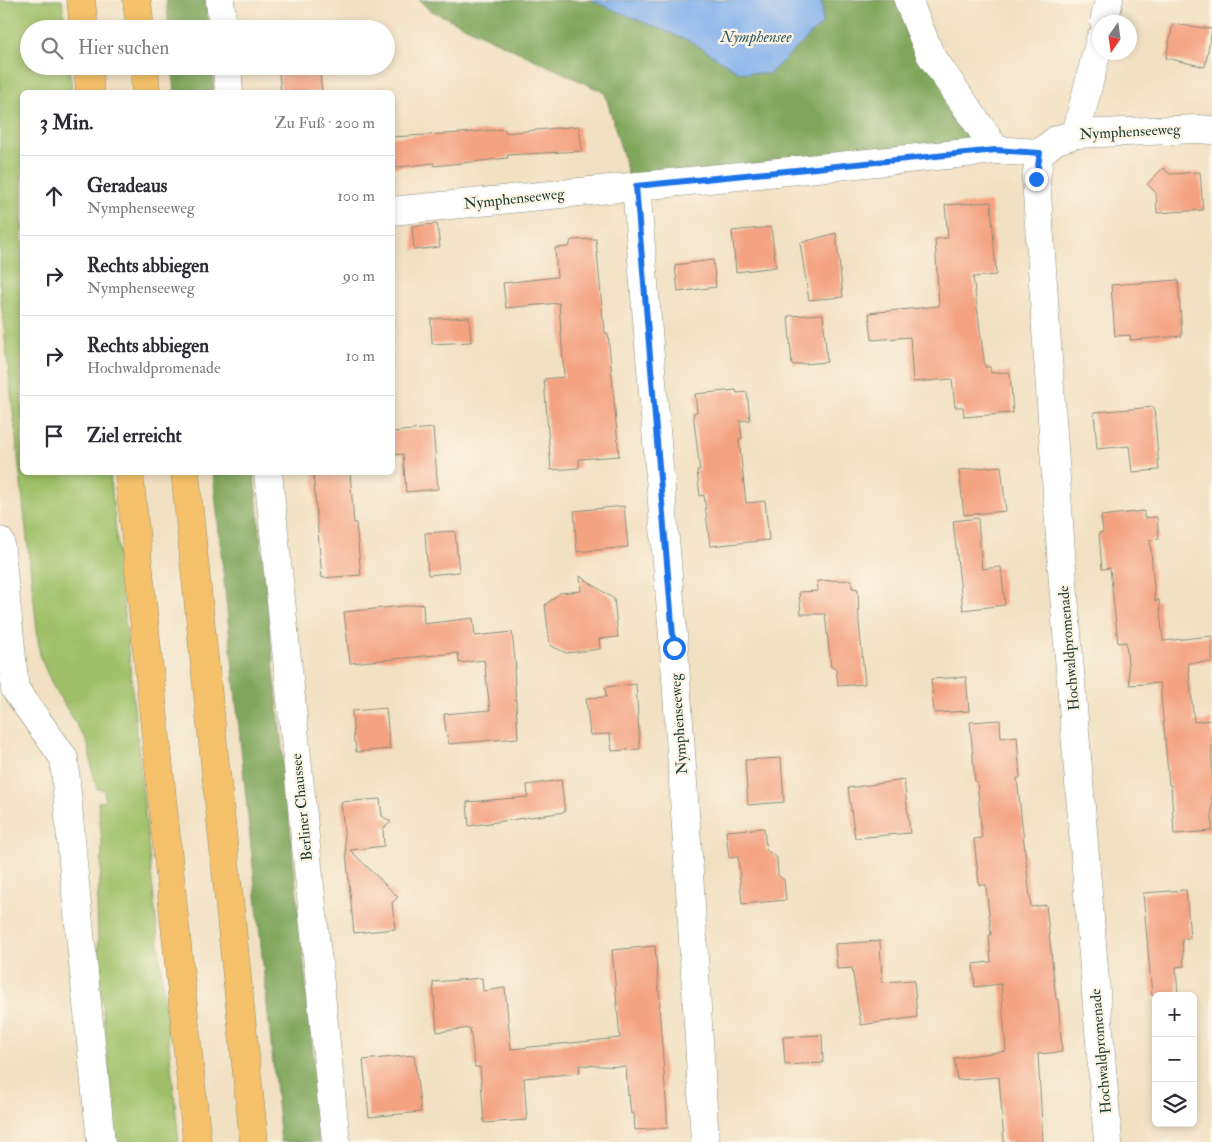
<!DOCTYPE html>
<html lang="de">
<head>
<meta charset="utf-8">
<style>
	:root { --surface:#fff; --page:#f7f7f7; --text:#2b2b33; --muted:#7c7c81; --line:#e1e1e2 }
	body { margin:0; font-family:"IM FELL Double Pica",serif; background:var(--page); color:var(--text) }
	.controls { position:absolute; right:15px; bottom:15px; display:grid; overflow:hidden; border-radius:8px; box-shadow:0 2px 8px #0003 }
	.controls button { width:45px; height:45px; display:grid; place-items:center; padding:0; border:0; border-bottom:1px solid var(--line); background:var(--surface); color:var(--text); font:25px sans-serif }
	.compass { position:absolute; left:1092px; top:15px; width:45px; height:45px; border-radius:50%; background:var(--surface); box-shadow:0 2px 8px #0003; rotate:193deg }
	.stop { position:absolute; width:15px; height:15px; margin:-11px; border:4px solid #1a73e8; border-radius:50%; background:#fff }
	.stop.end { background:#1a73e8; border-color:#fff; box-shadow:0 1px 5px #0008 }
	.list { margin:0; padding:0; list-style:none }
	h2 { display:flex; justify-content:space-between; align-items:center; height:65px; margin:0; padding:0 20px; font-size:21px }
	h2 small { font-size:16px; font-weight:400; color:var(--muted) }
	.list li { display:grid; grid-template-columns:32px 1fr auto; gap:15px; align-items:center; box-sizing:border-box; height:80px; padding:0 20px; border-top:1px solid var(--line) }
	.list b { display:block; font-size:19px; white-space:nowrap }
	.list p { margin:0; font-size:16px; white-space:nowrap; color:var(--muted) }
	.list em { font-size:16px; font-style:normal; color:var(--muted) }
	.icon { flex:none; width:28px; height:28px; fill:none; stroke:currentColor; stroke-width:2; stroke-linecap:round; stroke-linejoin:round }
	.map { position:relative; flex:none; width:1212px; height:1142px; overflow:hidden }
	.search { position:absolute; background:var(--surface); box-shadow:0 2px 8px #0003; left:20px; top:20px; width:375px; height:55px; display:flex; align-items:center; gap:12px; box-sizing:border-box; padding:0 18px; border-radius:28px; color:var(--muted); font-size:19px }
	.panel { position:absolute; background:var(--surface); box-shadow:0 2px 8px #0003; left:20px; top:90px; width:375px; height:385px; border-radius:8px }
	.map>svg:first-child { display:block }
	.green { fill:#9fc068; stroke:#5f7e4e }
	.forest { fill:#7fa65c; stroke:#4f7248 }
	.water { fill:#83b1ed; stroke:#517790 }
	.building { fill:#f4a382 }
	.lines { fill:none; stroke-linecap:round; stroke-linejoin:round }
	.minor-casing { stroke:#888e7b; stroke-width:29 }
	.major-casing { stroke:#888e7b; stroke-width:29 }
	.minor { stroke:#fff; stroke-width:28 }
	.major { stroke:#f5c16b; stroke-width:28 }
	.route { stroke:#1a73e8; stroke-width:6 }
	.labels { text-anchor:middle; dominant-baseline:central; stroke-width:4.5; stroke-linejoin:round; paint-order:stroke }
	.street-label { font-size:15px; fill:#1f3d34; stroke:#fcf5e5 }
	.water-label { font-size:16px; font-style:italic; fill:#385a62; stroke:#fcf5e5 }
</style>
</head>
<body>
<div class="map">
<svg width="1212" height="1142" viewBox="0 0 1212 1142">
	<rect width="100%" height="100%" fill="#fcf5e5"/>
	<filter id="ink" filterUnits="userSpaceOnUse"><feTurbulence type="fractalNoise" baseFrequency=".02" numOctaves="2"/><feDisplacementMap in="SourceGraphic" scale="10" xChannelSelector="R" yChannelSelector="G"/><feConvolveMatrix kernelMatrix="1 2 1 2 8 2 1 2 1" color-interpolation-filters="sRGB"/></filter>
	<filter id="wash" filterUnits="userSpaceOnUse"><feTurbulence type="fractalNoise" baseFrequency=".0096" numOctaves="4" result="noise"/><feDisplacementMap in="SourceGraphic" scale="20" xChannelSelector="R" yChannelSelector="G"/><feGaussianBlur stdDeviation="1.12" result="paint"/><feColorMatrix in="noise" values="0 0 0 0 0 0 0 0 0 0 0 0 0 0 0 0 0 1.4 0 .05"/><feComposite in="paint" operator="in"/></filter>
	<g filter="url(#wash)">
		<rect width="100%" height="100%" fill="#f2e0c2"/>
		<!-- green -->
		<path class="green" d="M0,0H62L65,29H29V66H69L72,92H22V472L110,473L179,1142H116L99,973L97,904L101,871L102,843L98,802L105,801L104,789H97V782H94L89,749L86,740L53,686L40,657L0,292Z"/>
		<!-- forest -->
		<path class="forest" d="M166,0H206L209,29H169Z
			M419,0H590L692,42L739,72L822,24V0H901L988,146L629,177L605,93L428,9Z
			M172,66H212L215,92H175Z
			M213,473H254L322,1142H281Z"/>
		<!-- water -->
		<path class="water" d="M590,0H822V24L769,74L739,72L692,42Z"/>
		<g id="blocks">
			<!-- building -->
			<path class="building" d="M1173,24L1212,29L1205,67L1166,58Z
				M278,66H319L322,92H281Z
				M579,126L582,151L507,155L508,158L434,166V163L392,168V137L461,133L505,129V133Z
				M1163,168L1170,174L1200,172L1203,210L1157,213L1156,193L1147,184Z
				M991,202L996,275L973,277L985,367H990L991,373L1010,372L1013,413L964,417L963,407H955L952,379L913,382L910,337L872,340L869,313L939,306L935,239L948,238L945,205Z
				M437,224L440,247L414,250L412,226Z
				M771,227L776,267L736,272L732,231Z
				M836,233L843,297L809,300L800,243Z
				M596,239L603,320H604L605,333H608L619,456L579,459V468L551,470L544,379L564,377L559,303L506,308L503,283L557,277L555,248L569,247L571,240Z
				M713,260L716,287L678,292L675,265Z
				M1178,280L1182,336L1131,340L1130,335L1115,336L1111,285Z
				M823,314L827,362L792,365L788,316Z
				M469,317L471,342L432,344L431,319Z
				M736,390L737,393L747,392L750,420L740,421L742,438L739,439L746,503L765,501L769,540L710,546L704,495L700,496L697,470H700L693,413L697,412L695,394Z
				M1154,407L1159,470L1132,472L1129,446L1097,449L1094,412Z
				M433,428L438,489L406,492L403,454L392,455V432Z
				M1001,466L1006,511L964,515L959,470Z
				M313,472H350L354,523H356L361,575L322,578Z
				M624,506L628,547L577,552L574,511Z
				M1144,511V518L1157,517L1159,539L1150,540L1155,601L1159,600L1163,641L1212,636V662L1188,663L1194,722L1212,720V831L1174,834L1171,785H1169L1160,683L1130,685L1126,642L1118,643L1110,568L1102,569L1099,533L1103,532L1101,516Z
				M978,518L982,569L1001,567L1005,605L963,610L953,521Z
				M455,531L459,572L428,575L425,533Z
				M580,576L614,599L618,637L599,639L600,649L566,653L550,645L545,605L560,593L581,591Z
				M852,580V588L858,589L859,622L865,684L838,686L836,669L831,667L825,614H801L799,592L818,591L817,581Z
				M423,604L424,624L473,618L475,636L512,632L516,669H514L518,738L449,744L446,732L444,714L490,710L484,660L459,663L458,653L350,663L344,612Z
				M966,677L969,711L934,713L931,679Z
				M636,684L640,749L612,751L610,734L590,735L586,698L606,697L605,687Z
				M386,708L390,749L356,752L355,742H354L352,711Z
				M1000,720L1001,738L1017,736L1020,778H1017L1031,907L1046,905L1056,999H1058L1062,1052L1038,1054L1043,1142H1004L999,1077L957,1080L954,1058L1006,1051L1001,984L975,987L973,964L991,962L989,936L991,934L986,885H979L974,839L982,838L977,782H975L970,722Z
				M781,758L784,802L748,805L745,760Z
				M561,780L565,812L469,826L467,802L528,797L527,785Z
				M904,780L910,833L855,838L848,788Z
				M380,799L382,816L391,822L383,829L384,846L350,850L398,897L392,903L395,929L354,933L341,802Z
				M764,828L766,850L777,858L778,875L784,880L786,900L742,904L738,857L729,858L726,831Z
				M1186,890L1190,938L1182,939L1184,966L1176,967L1178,996H1152L1143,893Z
				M880,941L882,982L914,980L917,1017L861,1025L852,968L837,969L835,944Z
				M655,946L660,1005H659L668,1128L635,1130L634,1113L631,1114L629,1095L628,1096L626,1067L579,1065L580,1073L524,1078L527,1120L484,1123L480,1067H475L470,1028L437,1032L433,982L482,978L483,991L505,988L511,1049L620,1038L612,950Z
				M822,1035L823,1063L785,1065L783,1037Z
				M414,1055L421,1112L369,1117L363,1060Z"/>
		</g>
	</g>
	<g filter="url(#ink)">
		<use href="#blocks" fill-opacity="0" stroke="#888e7b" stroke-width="1"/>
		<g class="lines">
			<!-- minor casing -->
			<g class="minor-casing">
				<path id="minor" d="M220,0L223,29
					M908,0L930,54L996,150
					M1104,22L1109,0
					M227,66L229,92
					M1076,134L1100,39
					M1040,153L1036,179L1063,583L1108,1142
					M636,186L674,648L689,872L705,1142
					M392,211L996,150L1040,153L1056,140L1076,134L1197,129L1212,130
					M268,472L336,1142
					M0,541L15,689L64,758L74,874L101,1142"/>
			</g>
			<!-- major casing -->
			<g class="major-casing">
				<path id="major" d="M81,0L84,29
					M137,0L140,29
					M88,66L90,92
					M144,66L146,92
					M129,472L197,1142
					M185,472L254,1142"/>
			</g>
			<!-- minor -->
			<use href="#minor" class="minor"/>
			<!-- major -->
			<use href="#major" class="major"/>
		</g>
	</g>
	<g class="lines" filter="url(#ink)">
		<!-- route -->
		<path class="route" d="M674,648L636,186L996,150L1040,153L1036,179"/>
	</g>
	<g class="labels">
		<!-- street labels -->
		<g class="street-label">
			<text transform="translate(1130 132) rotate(-3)">Nymphenseeweg</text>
			<text transform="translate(514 199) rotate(-6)">Nymphenseeweg</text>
			<text transform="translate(1069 648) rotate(-95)">Hochwaldpromenade</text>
			<text transform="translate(679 724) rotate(-94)">Nymphenseeweg</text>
			<text transform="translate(302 807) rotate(-96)">Berliner Chaussee</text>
			<text transform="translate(1101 1051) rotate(-95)">Hochwaldpromenade</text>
		</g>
		<!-- water labels -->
		<g class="water-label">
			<text x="756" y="37">Nymphensee</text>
		</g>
	</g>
</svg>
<div class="controls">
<button>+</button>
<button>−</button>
<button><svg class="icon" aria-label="layers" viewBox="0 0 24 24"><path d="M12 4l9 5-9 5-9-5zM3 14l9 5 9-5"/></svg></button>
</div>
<svg class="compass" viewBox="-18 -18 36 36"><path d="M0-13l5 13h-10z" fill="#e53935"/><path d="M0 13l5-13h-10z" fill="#7c7c81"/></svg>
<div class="stop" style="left:674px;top:648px"></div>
<div class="stop end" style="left:1036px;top:179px"></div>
<div class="search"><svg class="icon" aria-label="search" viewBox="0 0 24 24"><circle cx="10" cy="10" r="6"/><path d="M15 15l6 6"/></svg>Hier suchen</div>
<section class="panel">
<h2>3 Min.<small>Zu Fuß · 200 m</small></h2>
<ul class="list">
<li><svg class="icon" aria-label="ahead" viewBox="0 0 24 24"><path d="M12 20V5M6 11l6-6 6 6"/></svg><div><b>Geradeaus</b><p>Nymphenseeweg</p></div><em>100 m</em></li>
<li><svg class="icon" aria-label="right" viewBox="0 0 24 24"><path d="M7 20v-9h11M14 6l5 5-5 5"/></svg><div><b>Rechts abbiegen</b><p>Nymphenseeweg</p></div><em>90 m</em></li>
<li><svg class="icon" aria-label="right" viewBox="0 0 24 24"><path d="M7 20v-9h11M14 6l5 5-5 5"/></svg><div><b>Rechts abbiegen</b><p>Hochwaldpromenade</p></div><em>10 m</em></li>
<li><svg class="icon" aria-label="arrive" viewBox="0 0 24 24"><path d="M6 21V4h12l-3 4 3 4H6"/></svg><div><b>Ziel erreicht</b></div></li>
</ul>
</section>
</div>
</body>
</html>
